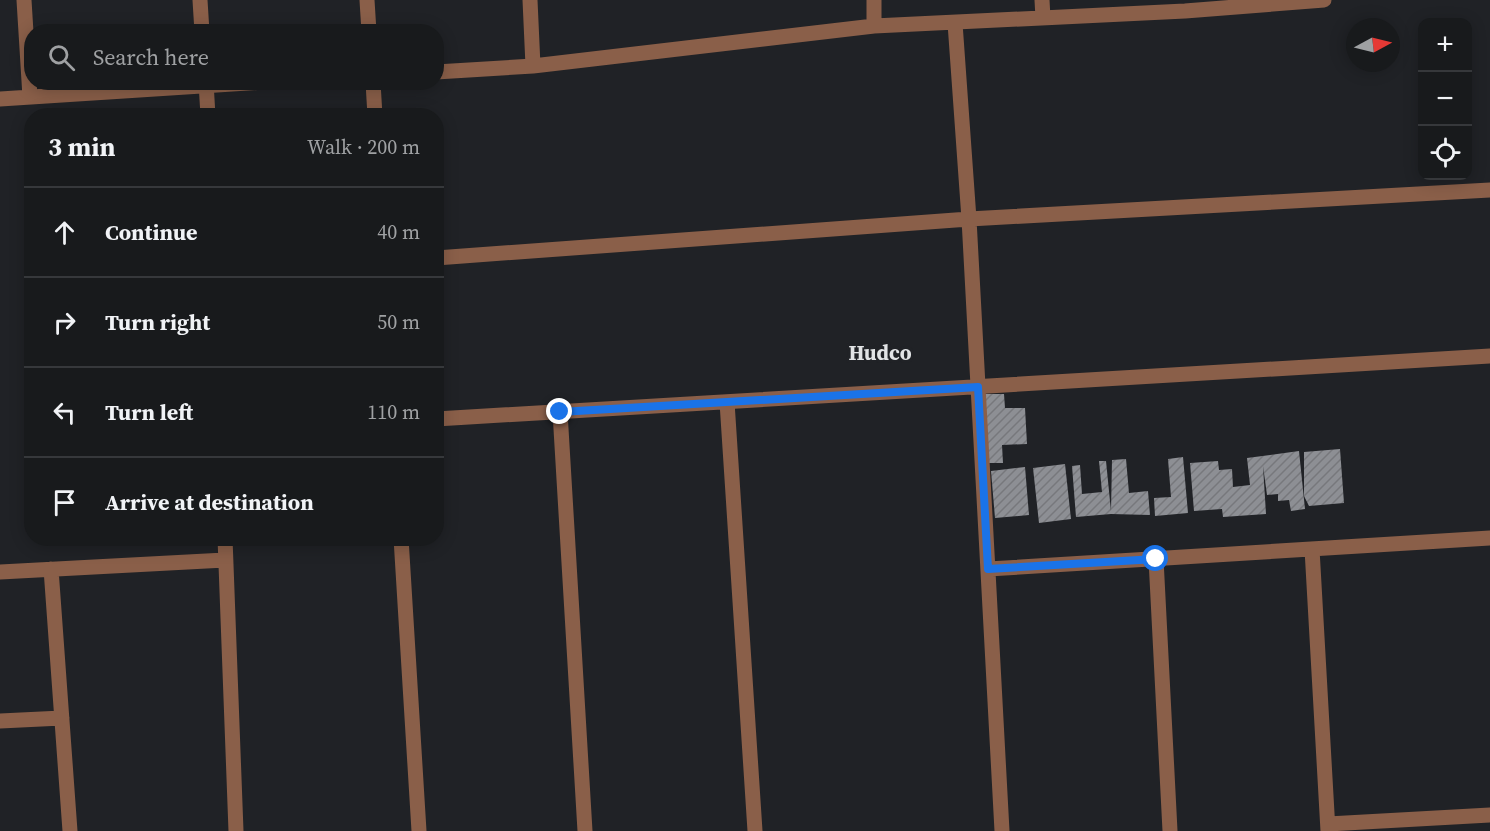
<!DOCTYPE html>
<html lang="en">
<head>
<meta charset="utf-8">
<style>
	:root { --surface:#181a1c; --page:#252729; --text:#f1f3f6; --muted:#9fa1a3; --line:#36383b }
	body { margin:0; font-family:"Source Serif 4",serif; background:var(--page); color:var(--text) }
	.controls { position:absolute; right:18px; top:18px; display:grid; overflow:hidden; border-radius:12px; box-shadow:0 3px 15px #0003 }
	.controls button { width:54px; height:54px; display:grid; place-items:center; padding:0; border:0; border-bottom:2px solid var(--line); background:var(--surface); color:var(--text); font:30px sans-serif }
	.compass { position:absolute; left:1346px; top:18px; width:54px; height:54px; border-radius:50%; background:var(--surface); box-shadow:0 3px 15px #0003; rotate:83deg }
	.stop { position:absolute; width:18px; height:18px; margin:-14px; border:4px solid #1a73e8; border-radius:50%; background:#fff }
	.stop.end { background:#1a73e8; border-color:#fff; box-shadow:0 2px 6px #0008 }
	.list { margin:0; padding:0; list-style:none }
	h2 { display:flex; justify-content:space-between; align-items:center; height:78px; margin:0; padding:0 24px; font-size:26px }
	h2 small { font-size:20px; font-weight:400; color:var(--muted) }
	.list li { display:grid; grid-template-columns:39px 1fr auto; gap:18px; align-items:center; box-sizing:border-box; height:90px; padding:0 24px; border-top:2px solid var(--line) }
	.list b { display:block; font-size:22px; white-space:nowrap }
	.list em { font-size:20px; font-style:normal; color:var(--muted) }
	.icon { flex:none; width:33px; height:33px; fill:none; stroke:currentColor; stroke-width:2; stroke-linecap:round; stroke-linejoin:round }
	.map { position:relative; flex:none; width:1490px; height:831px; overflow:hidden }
	.search { position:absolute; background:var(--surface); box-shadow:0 3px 15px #0003; left:24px; top:24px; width:420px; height:66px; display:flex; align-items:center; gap:15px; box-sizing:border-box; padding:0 21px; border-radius:24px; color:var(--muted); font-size:22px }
	.panel { position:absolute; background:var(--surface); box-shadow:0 3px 15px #0003; left:24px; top:108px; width:420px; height:438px; border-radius:24px }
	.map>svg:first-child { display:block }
	.building { fill:url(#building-hatch) }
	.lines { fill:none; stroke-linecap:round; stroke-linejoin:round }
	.minor { stroke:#8a5f49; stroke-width:15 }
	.route { stroke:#1a73e8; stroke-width:8 }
	.labels { text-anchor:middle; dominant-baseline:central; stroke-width:6; stroke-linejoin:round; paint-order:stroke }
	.neighbourhood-label { font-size:21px; font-weight:bold; fill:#e2e4e6; stroke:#202226 }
</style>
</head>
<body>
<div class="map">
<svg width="1490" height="831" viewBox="0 0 1490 831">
	<defs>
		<pattern id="building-hatch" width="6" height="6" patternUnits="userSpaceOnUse" patternTransform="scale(1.5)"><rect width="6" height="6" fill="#8d8f94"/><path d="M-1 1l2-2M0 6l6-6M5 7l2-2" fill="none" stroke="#77787c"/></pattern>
	</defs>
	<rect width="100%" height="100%" fill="#202226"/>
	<!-- building -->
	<path class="building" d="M985,394H1004L1005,408H1025L1027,444L1002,445L1003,463H987Z
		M1340,449L1344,503L1309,506L1304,496V452Z
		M1299,451L1305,509L1291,511L1289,500L1278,501V494L1267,495L1263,466L1266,514L1223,517L1222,509L1194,511L1190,463L1218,461L1219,470L1232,469L1233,487L1250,485L1247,458Z
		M1183,457L1188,513L1155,516L1154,498L1171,497L1168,459Z
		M1126,459L1129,493L1148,491L1150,515L1111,514L1076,517L1072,466L1080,465L1082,494L1102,492L1099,461H1106L1111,511L1112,460Z
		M1065,464L1071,519L1039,523L1033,468Z
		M1025,467L1029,515L995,518L991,471Z"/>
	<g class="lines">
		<!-- minor -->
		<path class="minor" d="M24,0L30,97
			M200,0L202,32
			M367,0L369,32
			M530,0L533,66
			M1042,0L1043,18
			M955,23L969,219L1002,831
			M874,26V0
			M436,72L533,66L874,26L1185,11L1324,0
			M206,82L208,116
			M373,82L375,116
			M0,99L265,82
			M436,258L969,219L1490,190
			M727,402L755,831
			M560,412L585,831
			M436,419L1490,356
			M225,538L236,831
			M401,538L419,831
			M1312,549L1328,831
			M1156,559L1170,831
			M51,569L70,831
			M988,569L1490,538
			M0,572L225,560
			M0,721L62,718
			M1328,824L1490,815"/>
	</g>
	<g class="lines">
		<!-- route -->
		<path class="route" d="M560,412L978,387L988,569L1156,559"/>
	</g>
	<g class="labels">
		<!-- neighbourhood labels -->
		<g class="neighbourhood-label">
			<text x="880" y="352">Hudco</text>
		</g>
	</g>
</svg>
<div class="controls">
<button>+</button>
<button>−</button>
<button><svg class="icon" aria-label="locate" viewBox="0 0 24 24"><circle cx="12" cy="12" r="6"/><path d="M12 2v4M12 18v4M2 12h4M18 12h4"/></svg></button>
</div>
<svg class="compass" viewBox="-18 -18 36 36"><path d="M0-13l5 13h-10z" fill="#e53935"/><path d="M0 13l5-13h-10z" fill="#9fa1a3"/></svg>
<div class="stop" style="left:1156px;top:559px"></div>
<div class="stop end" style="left:560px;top:412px"></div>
<div class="search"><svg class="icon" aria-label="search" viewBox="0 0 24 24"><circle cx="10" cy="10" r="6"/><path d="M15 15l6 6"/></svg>Search here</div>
<section class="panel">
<h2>3 min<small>Walk · 200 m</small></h2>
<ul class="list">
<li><svg class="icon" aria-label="ahead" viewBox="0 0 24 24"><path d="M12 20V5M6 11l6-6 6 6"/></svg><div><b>Continue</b></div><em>40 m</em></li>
<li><svg class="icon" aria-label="right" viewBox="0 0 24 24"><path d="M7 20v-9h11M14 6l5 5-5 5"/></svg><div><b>Turn right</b></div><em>50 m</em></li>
<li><svg class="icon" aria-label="left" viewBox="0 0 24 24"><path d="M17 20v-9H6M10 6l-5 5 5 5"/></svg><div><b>Turn left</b></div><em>110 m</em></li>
<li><svg class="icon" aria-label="arrive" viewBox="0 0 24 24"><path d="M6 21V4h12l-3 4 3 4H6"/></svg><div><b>Arrive at destination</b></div></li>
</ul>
</section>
</div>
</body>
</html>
